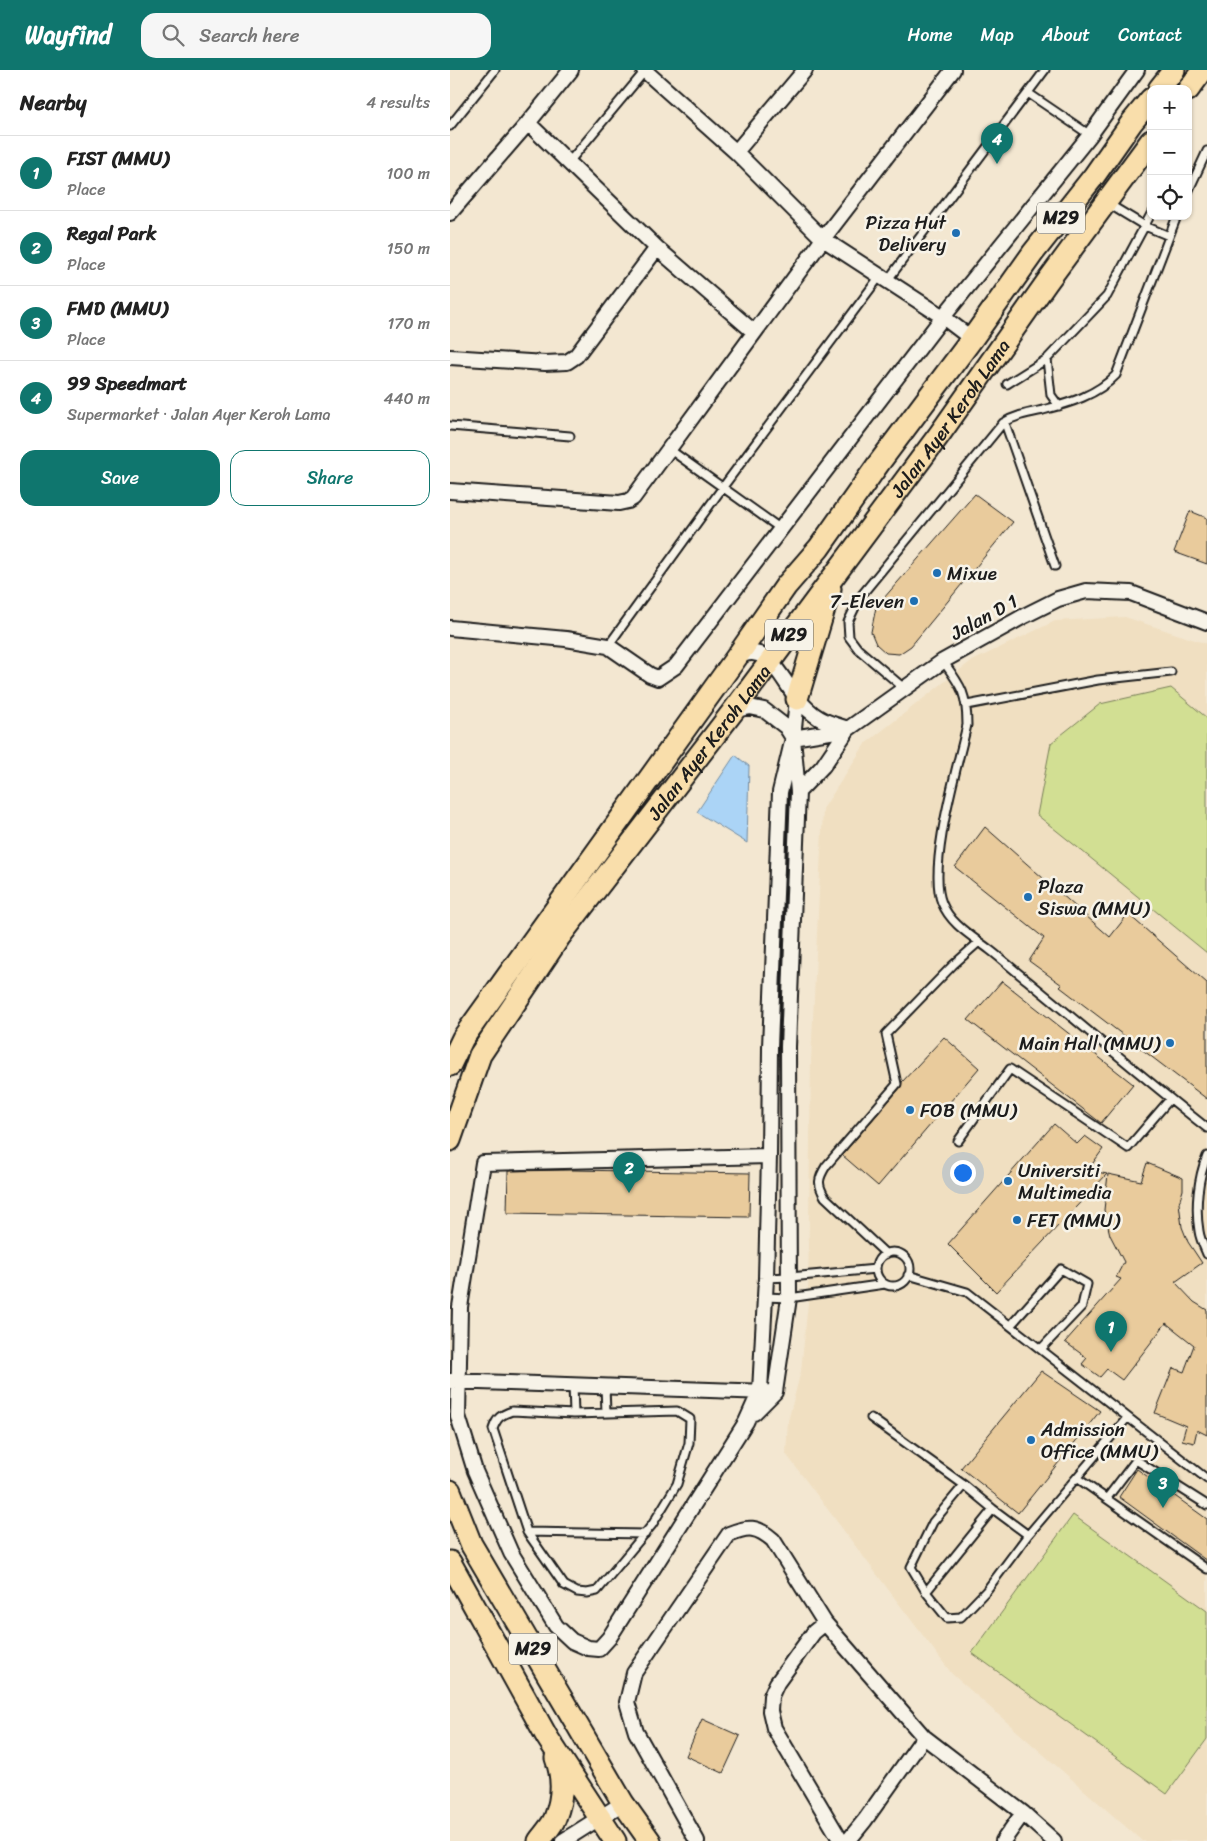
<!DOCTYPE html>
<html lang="en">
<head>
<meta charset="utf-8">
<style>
	:root { --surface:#fff; --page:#f6f6f6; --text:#222; --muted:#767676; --line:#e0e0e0; --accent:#0f766e }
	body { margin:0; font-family:Sriracha,sans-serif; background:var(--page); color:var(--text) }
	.controls { position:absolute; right:15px; top:15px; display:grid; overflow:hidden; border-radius:10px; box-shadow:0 1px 4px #0004 }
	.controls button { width:45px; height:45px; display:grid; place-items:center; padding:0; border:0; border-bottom:1px solid var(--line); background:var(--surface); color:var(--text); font:25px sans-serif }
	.you { position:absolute; left:512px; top:1102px; width:18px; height:18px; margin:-12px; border:4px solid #fff; border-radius:50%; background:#1a73e8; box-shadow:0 0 0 8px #1a73e833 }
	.badge { display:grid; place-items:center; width:32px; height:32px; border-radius:50%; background:var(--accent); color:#fff; font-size:16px; font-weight:700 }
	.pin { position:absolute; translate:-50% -41px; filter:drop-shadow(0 1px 2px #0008) }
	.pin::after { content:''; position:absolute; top:26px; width:18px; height:15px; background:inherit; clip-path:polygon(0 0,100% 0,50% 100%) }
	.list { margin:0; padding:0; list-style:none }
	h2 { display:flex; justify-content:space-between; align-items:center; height:65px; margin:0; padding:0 20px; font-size:21px }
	h2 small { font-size:16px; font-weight:400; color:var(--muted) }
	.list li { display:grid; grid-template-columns:32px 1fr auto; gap:15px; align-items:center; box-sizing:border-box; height:75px; padding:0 20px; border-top:1px solid var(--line) }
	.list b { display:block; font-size:19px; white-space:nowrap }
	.list p { margin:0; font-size:16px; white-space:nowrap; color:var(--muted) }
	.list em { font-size:16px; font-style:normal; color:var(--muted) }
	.actions { display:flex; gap:10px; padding:15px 20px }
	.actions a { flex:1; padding:11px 0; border:1px solid var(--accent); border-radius:15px; text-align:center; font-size:18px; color:var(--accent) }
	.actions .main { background:var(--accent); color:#fff }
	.icon { flex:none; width:28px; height:28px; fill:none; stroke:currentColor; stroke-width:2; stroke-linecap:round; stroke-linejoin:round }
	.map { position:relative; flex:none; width:757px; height:1771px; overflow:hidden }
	header { display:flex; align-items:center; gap:30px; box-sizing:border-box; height:70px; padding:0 25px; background:var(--accent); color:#fff }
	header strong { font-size:24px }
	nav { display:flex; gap:28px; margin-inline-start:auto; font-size:18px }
	.search { width:350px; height:45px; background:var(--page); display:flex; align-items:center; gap:12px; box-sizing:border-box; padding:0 18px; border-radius:15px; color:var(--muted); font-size:19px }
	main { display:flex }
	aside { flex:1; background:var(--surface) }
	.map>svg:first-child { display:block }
	.built { fill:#f0dfc1 }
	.green { fill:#d2df93; stroke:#777e58 }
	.water { fill:#abd4f6; stroke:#728a9f }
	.building { fill:#e9cb9c; stroke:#1c1c1c }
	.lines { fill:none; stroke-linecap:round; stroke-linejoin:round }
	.lane-casing { stroke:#1c1c1c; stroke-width:11 }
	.street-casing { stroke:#1c1c1c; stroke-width:18 }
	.primary-casing { stroke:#1c1c1c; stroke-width:25 }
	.lane { stroke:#f7f3e8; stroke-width:7 }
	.street { stroke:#f7f3e8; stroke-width:14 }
	.primary { stroke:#f9deab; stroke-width:21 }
	.poi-dot { fill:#1f6fb2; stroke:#f7f3e8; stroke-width:2 }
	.labels { text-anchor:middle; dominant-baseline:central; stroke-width:5; stroke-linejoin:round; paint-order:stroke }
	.shield { fill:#f7f3e8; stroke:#5e5c59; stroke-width:1 }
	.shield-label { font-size:18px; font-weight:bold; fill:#1c1c1c }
	.poi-label { font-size:19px; fill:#1c1c1c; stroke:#f7f3e8; text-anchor:start }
	.street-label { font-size:19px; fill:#1c1c1c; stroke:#f7f3e8 }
</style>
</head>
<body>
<header>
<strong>Wayfind</strong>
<div class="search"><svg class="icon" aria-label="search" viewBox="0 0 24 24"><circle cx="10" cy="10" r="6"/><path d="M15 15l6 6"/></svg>Search here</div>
<nav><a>Home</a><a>Map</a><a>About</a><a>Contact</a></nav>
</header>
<main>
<aside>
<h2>Nearby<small>4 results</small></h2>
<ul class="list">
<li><span class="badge">1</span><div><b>FIST (MMU)</b><p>Place</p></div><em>100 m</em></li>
<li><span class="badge">2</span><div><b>Regal Park</b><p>Place</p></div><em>150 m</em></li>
<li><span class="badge">3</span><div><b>FMD (MMU)</b><p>Place</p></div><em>170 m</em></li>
<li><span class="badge">4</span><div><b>99 Speedmart</b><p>Supermarket · Jalan Ayer Keroh Lama</p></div><em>440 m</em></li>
</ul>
<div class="actions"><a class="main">Save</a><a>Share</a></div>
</aside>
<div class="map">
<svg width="757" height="1771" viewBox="0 0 757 1771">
	<rect width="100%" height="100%" fill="#f3e7d1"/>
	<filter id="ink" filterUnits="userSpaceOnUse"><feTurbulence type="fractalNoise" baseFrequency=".02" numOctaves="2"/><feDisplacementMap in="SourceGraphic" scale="10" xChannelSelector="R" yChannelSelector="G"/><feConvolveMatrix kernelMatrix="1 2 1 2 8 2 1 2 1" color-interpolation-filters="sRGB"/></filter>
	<g filter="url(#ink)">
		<!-- built -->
		<path class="built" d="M675,547L757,574V1771H692L502,1604L336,1384L338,1351L351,1301L358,1233L361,990L373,739L415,674L520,592L605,551Z"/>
		<!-- green -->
		<path class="green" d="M721,618L757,648V883L627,777L587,745L601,673L650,634Z
			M623,1445L757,1541V1669L717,1724L522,1583Z"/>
		<!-- water -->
		<path class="water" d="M285,685L299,696L297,773L247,742Z"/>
		<!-- building -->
		<path class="building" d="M525,424L563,452L461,576L449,584L436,583L426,574L421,562L426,537Z
			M740,441L757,448V494L724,482Z
			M535,757L660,867L678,844L757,913V1029L610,917L612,915L579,891L594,868L505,797Z
			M552,911L683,1014L651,1053L518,950Z
			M494,967L529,998L428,1116L392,1085L451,1017L452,1012Z
			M604,1054L627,1074L635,1066L653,1079L638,1100L657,1104L546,1222L498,1174Z
			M697,1093L733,1108V1120L729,1133L732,1157L738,1172L752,1193L725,1212L744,1232L757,1240V1365L747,1360L744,1373L732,1370L736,1356L705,1343L723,1298L734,1302L744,1275L716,1253L672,1310L657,1299L650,1307L632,1294L637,1288L615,1272L671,1209L666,1207L674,1192L660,1165L654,1140L658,1104L691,1111Z
			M123,1100L300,1103L299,1147L57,1143L58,1101Z
			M591,1301L650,1341L568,1443L511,1398Z
			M687,1399L757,1449V1491L669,1427Z
			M252,1649L290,1666L273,1703L236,1686Z"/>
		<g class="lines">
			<!-- lane casing -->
			<g class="lane-casing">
				<path id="lane" d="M578,23L640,65
					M0,56L45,0
					M119,92L195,1
					M738,122L757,81
					M657,133L695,156L719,166
					M437,211L595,0
					M597,289L601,325L609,336
					M557,314L597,289L657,226L701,144
					M553,353L556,356L605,496
					M0,356L120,366
					M219,379L331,459
					M158,576L273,417L430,206
					M493,591C511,616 517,623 517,655C508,695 477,797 492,833C501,855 522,866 540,880C553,890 565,901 578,911C638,960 696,1010 757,1058
					M455,619L408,579L399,567L398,552L410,527L553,353C566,345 579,343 593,340C620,333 647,325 666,305L727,146
					M517,635L648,610L721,602
					M508,1071L560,999L678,1078L720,1029
					M757,1086C748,1108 745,1137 749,1161C750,1169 754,1177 757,1184
					M426 1199a17 17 0 1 1 34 0a17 17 0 1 1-34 0Z
					M436,1184L375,1127C367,1114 368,1109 376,1096L447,1014L436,964L503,895L529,872
					M458,1205L517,1222L757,1409
					M316,1208L340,1207L426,1199
					M315,1227L339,1228L435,1214
					M561,1255L611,1199L637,1214L632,1236L591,1279
					M123,1315L124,1344
					M155,1316L156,1343
					M62,1341L124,1344L227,1341L240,1349L239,1373L227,1414L202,1455L147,1521L137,1523L127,1522L114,1515L77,1462L43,1359C47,1347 51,1345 62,1341Z
					M421,1348L514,1415L543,1439L578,1465
					M627,1408L757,1499
					M514,1415L483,1452L461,1497L476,1522L497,1548L511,1547L536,1521L578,1465L677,1348
					M657,1428L686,1390L757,1435
					M77,1462L195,1464
					M476,1522L543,1439"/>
			</g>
			<!-- street casing -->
			<g class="street-casing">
				<path id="street" d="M194,0L286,82L373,169L493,247L522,269
					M78,53L207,178L304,262
					M286,82L355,0
					M0,143L78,53L121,0
					M0,287L95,293L117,292L126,286L207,178
					M0,421L169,433L178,431L183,428L373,169L503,0
					M0,558L116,569L158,576L200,605L208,608L226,596L493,247L640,65L687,0
					M287,588C316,569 331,608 346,627C352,634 361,643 369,648C377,653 389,656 398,659L373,696L348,722
					M284,640L300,637L314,640L336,657L343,668L348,722L338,977L339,1228L325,1322L304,1343
					M343,668L398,659L493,591L574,546L608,529L636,521L681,523L757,552
					M319,1086L33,1093L10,1237L8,1346L25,1401L61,1483L106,1556L122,1571L138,1578L149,1579L159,1568L296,1352L310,1321L316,1208L319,1086L320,977L330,722L343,668L347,629
					M0,1311L317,1322
					M375,1553L364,1562L327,1613L321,1626L320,1641L324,1658L391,1771
					M113,1771L173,1733
					M247,1771L186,1662L177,1632L184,1603L279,1464C298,1456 307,1456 323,1470L375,1553L474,1667L573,1743L604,1771
					M398,1771L415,1750L474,1667
					M553,1771L573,1743"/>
			</g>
			<!-- primary casing -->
			<g class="primary-casing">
				<g id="primary">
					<path d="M709,19L724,0"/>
					<path d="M738,20L753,0"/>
					<path d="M347,629L380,519"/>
					<path d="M0,995L13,968L286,588L336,516L369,478L429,393L522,269L583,183L644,106L682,52L701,29"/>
					<path id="s1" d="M0,1070L30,985L110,866L284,640L489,365L597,212L701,71"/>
					<path d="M0,1421L21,1474L173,1733L200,1771"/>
					<path d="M0,1492L97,1667L165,1771"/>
					<path d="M89,1771C94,1764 102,1756 105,1748C113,1728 113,1707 106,1688"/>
				</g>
			</g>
			<!-- lane -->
			<use href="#lane" class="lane"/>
			<!-- street -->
			<use href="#street" class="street"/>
			<!-- primary -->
			<use href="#primary" class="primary"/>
		</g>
	</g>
	<!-- markers -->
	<g class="poi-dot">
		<circle cx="506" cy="163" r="5"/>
		<circle cx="487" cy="503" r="5"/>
		<circle cx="464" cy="531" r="5"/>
		<circle cx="578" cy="827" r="5"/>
		<circle cx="720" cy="973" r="5"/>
		<circle cx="460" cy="1040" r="5"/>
		<circle cx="558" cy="1111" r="5"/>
		<circle cx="567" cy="1150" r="5"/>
		<circle cx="581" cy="1370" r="5"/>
	</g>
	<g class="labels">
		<!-- shield labels -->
		<g class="shield">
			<rect x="587" y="132.5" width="48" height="31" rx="4"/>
			<rect x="315" y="549.5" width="48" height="31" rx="4"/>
			<rect x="59" y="1563.5" width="48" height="31" rx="4"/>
		</g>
		<g class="shield-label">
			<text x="611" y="148">M29</text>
			<text x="339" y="565">M29</text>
			<text x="83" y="1579">M29</text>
		</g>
		<!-- poi labels -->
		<g class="poi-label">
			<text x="496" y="152" text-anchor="end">Pizza Hut<tspan x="496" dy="22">Delivery</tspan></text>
			<text x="497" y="503">Mixue</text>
			<text x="454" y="531" text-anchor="end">7-Eleven</text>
			<text x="588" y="816">Plaza<tspan x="588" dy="22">Siswa (MMU)</tspan></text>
			<text x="710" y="973" text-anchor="end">Main Hall (MMU)</text>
			<text x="470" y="1040">FOB (MMU)</text>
			<text x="568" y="1100">Universiti<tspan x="568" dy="22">Multimedia</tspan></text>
			<text x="577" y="1150">FET (MMU)</text>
			<text x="591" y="1359">Admission<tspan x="591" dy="22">Office (MMU)</tspan></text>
		</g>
		<!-- street labels -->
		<g class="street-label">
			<text stroke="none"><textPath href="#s1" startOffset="882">Jalan Ayer Keroh Lama</textPath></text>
			<text transform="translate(534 547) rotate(-29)">Jalan D 1</text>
			<text stroke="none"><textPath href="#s1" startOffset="478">Jalan Ayer Keroh Lama</textPath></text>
		</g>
	</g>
</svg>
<div class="controls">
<button>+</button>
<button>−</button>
<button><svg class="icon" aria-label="locate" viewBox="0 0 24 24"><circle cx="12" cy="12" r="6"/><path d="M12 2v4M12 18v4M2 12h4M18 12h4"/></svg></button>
</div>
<div class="you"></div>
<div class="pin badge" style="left:661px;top:1282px">1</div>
<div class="pin badge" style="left:179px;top:1123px">2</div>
<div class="pin badge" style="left:713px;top:1438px">3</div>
<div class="pin badge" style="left:547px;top:94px">4</div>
</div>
</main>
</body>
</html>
